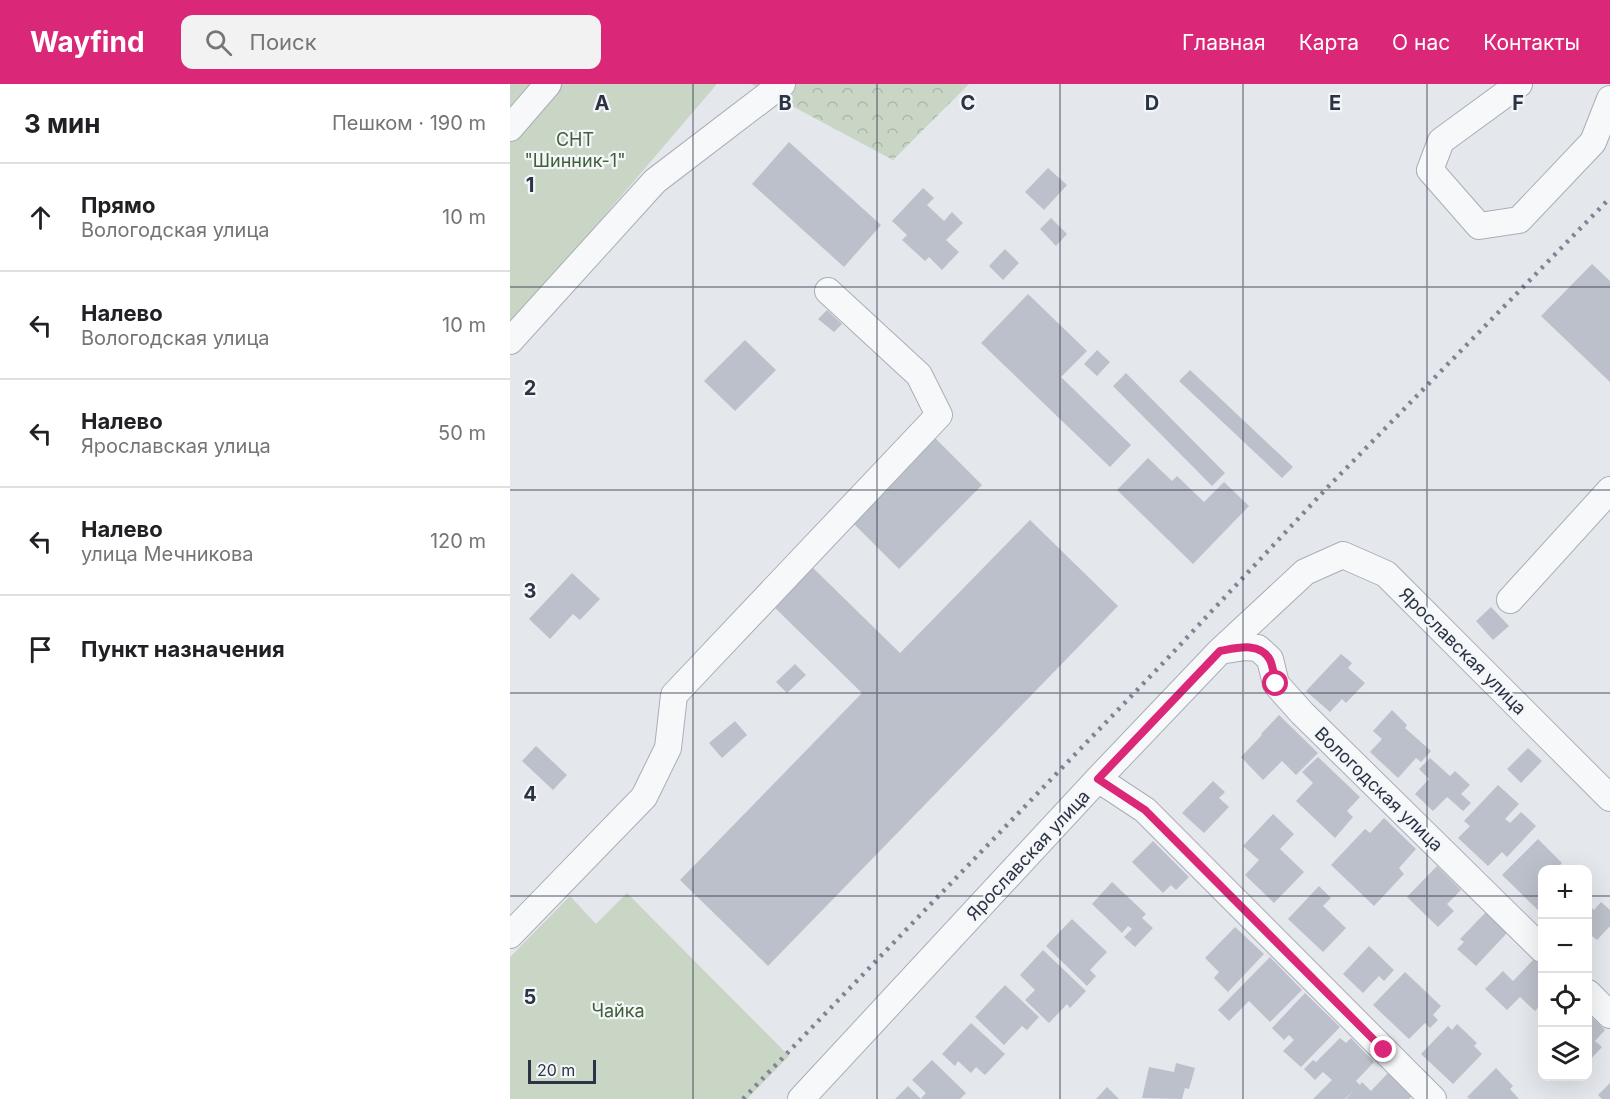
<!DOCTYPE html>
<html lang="ru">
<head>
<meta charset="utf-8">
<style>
	:root { --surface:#fff; --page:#f2f2f2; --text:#202124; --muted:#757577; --line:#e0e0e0; --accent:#db2777 }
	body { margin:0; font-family:Inter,sans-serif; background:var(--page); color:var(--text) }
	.controls { position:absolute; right:18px; bottom:18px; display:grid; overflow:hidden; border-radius:12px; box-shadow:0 6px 24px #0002 }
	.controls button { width:54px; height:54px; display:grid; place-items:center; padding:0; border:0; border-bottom:2px solid var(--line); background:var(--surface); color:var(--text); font:30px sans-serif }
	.scale { position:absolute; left:18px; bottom:15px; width:68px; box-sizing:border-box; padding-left:6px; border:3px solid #2b3445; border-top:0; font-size:16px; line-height:21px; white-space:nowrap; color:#2b3445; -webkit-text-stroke:4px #f4f6f9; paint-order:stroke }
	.stop { position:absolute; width:18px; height:18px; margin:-14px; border:4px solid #db2777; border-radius:50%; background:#fff }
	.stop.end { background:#db2777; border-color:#fff; box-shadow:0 2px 6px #0008 }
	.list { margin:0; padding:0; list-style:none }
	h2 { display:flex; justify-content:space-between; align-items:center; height:78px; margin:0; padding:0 24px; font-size:26px }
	h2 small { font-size:20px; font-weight:400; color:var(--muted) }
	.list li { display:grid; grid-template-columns:39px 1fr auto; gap:18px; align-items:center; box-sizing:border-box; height:108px; padding:0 24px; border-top:2px solid var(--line) }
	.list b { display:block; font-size:22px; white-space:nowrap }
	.list p { margin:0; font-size:20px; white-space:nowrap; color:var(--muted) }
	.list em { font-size:20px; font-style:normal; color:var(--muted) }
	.icon { flex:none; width:33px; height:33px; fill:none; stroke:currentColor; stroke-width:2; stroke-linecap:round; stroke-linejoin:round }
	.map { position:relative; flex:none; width:1100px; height:1015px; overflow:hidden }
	header { display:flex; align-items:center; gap:36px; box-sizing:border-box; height:84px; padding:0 30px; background:var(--accent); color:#fff }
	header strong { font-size:28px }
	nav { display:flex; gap:33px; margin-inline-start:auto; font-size:21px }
	.search { width:420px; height:54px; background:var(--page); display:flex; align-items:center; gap:15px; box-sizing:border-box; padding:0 21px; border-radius:12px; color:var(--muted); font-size:22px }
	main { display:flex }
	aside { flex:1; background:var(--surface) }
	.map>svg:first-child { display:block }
	.forest { fill:url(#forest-crowns) }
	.green { fill:#c9d6c5 }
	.building { fill:#bbc0ca }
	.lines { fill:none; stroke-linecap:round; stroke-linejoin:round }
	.minor-casing { stroke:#a9aeb7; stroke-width:28 }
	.minor { stroke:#f7f8fa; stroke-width:26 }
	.rail { stroke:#7d8696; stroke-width:4.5; stroke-dasharray:3 6; stroke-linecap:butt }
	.route { stroke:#db2777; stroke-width:8 }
	.grid { fill:none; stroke:#2b3445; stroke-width:1.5; stroke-opacity:0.55 }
	.labels { text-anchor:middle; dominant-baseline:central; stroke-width:4.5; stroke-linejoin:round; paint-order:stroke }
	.park-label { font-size:18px; fill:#3f6138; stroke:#f4f6f9 }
	.street-label { font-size:18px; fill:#2b3445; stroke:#f4f6f9 }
	.grid-label { font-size:20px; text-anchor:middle; font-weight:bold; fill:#2b3445; stroke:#f4f6f9; stroke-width:4.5; stroke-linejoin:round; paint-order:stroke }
</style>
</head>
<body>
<header>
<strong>Wayfind</strong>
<div class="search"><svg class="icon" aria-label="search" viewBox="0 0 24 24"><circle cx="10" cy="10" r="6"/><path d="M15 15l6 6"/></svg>Поиск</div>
<nav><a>Главная</a><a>Карта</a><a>О нас</a><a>Контакты</a></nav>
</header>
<main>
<aside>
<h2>3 мин<small>Пешком · 190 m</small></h2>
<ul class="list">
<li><svg class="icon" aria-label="ahead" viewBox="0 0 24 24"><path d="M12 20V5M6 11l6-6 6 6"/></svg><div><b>Прямо</b><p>Вологодская улица</p></div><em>10 m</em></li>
<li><svg class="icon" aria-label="left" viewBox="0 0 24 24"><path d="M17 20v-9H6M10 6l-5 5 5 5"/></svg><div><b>Налево</b><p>Вологодская улица</p></div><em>10 m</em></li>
<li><svg class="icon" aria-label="left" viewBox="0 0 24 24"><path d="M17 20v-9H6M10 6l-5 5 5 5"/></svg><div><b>Налево</b><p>Ярославская улица</p></div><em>50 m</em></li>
<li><svg class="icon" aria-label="left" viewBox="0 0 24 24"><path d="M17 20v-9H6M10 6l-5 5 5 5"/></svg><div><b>Налево</b><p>улица Мечникова</p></div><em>120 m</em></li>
<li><svg class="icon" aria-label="arrive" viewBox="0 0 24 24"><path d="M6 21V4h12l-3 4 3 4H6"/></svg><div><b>Пункт назначения</b></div></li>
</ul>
</aside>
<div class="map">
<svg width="1100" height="1015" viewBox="0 0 1100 1015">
	<defs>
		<pattern id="forest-crowns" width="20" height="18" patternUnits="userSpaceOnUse" patternTransform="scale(1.5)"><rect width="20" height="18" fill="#c9d6c5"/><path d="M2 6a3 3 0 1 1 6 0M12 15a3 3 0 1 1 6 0" fill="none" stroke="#adb8ab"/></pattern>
	</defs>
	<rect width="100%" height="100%" fill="#e4e7ec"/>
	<!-- forest -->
	<path class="forest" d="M241,0H459L383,76Z"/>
	<!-- green -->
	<path class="green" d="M0,0H207L0,242Z
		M117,809L279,972L237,1015H0V873L60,812L86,840Z"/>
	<!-- building -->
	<path class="building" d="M279,58L371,141L334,183L242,100Z
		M538,84L557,101L534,126L515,108Z
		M413,104L424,114L417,121L434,137L442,128L453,139L436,156L449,168L432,186L419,173L415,177L392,156L397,151L382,137Z
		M541,134L557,150L546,162L530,145Z
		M495,165L509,179L493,196L479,182Z
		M1082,180L1100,197V298L1031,232Z
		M518,210L577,267L551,293L621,361L600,383L471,259Z
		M317,226L332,240L324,248L308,235Z
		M235,256L266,286L225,327L194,297Z
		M587,266L600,278L587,292L574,280Z
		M680,286L783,383L772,394L669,297Z
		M616,289L715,389L702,402L603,302Z
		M424,353L472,401L389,485L341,437Z
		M638,374L662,397L667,392L694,418L714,398L739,422L683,480L607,406Z
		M520,436L608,522L258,882L170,796L352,609L259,518L298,479L390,569Z
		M62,489L90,515L70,536L63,530L40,555L19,535Z
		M981,523L999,542L983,556L966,537Z
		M831,570L842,579L838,584L855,599L836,619L832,615L820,628L796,607Z
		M285,580L296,591L277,609L266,598Z
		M882,626L897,641L895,644L921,667L911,678L906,674L888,694L860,668L872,655L863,647Z
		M769,631L808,669L786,691L772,677L753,696L731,673L752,651L751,650Z
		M225,637L237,651L212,674L199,659Z
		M26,662L57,691L43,706L12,677Z
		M1018,664L1032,677L1011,699L997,685Z
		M808,673L850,713L837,727L843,733L825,754L786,717L803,699L792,688Z
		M920,674L940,692L945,687L960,701L951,710L961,719L953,727L937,713L923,727L905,710L919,695L909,685Z
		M703,697L715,708L709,714L719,723L694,749L672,729Z
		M988,701L1009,720L995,735L1000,739L1011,728L1026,742L997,773L992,768L978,782L948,754L960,742L954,737Z
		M763,730L784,750L770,765L794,788L764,819L735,791L749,776L733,762Z
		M874,734L906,765L889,784L894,790L864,822L821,781L855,745L860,749Z
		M1028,755L1052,779L1048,783L1051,786H1032V824L1029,827L992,791Z
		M643,757L679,793L666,806L661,801L653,809L622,778Z
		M927,782L951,806L937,820L944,827L928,843L897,813Z
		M602,798L636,830L632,834L643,844L625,863L614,853L622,845L618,842L612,849L582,820Z
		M809,802L821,814L813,822L836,844L813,868L778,835Z
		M1091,818L1100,826V842L1087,856L1082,852L1078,857V820L1084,826Z
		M976,828L997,849L966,882L947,865L954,858L950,855Z
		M562,835L597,868L580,886L586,892L577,902L536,862Z
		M725,843L754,870L718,908L704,894L709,888L695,874Z
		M859,862L884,886L874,897L869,892L853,909L833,890Z
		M533,866L576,907L560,924L557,920L539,939L515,916L525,906L510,891Z
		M760,873L792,906L760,938L739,917L719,937L708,926Z
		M1024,875L1032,883V919L1025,927L1010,913L997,926L975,905L993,887L1003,897Z
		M895,888L931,922L923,931L928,936L920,944L915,939L899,955L863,921Z
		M495,901L529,933L517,946L512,942L494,961L465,933Z
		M795,909L830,943L791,983L773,967L784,956L779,951L774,956L762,944Z
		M1078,929L1095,946L1085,957L1092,963L1078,978Z
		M461,939L495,970L475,991L466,983L461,989L448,977L445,982L432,970Z
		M947,940L967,959L964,962L972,970L943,1000L911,970L938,942L942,946Z
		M830,954L836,959L841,954L864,978L846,997L850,1001L852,998L861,1007L878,989L902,1012L899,1015H836L844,1006L835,1015H803L822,996L813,988L805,996L794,985L803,976L806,978Z
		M422,976L456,1009L450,1015H413L411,1014L416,1009L402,996Z
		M666,979L685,984L679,1005L675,1004L672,1015L632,1014L639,983L664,988Z
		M986,984L1003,1002L1000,1005L1009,1015H960L957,1013Z
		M1100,999V1015H1092L1088,1011Z
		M398,1002L411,1015H385Z
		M597,1003L609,1015H586Z"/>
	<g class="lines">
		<!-- minor casing -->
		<g class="minor-casing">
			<path id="minor" d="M1009,0L931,57L920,86L969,142L1009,136L1083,58L1100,15
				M0,44L38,0
				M0,257L145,97L272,0
				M1000,516L1100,406
				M710,567L735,563L748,564L760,575L766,600L792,629L1032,865
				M588,695L635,726L923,1015
				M0,851L134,713L158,664L164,611L429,331L409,291L318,207
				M1078,909L1100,931
				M291,1015L588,695L710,567L795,488L833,471L876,490L1100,714"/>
		</g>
		<!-- minor -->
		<use href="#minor" class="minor"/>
		<!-- rail -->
		<path class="rail" d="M233,1015L656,576L815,406L1100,114"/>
	</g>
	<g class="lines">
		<!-- route -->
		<path class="route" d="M766,600C764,593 763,582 760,576C750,557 726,564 710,567L588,695L635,726L874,966"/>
	</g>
	<!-- grid -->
	<path class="grid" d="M183,0V1015M367,0V1015M550,0V1015M733,0V1015M917,0V1015M0,203H1100M0,406H1100M0,609H1100M0,812H1032M1078,812H1100"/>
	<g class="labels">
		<!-- park labels -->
		<g class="park-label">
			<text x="65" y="55">СНТ<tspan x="65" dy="21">"Шинник-1"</tspan></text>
			<text x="108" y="926">Чайка</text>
		</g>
		<!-- street labels -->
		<g class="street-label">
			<text transform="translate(953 567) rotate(45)">Ярославская улица</text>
			<text transform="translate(869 705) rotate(44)">Вологодская улица</text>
			<text transform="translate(518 771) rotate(-47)">Ярославская улица</text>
		</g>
	</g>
	<g class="grid-label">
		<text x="92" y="26">A</text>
		<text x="275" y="26">B</text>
		<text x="458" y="26">C</text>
		<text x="642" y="26">D</text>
		<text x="825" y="26">E</text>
		<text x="1008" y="26">F</text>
		<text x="20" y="108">1</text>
		<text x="20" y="311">2</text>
		<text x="20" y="514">3</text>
		<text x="20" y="717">4</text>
		<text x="20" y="920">5</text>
	</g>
</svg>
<div class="controls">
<button>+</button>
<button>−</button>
<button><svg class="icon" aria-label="locate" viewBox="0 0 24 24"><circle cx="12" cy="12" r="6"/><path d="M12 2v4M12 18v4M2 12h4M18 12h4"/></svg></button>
<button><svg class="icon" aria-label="layers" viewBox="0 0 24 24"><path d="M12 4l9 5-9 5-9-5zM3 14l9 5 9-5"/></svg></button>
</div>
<div class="scale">20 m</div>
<div class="stop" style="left:766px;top:600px"></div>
<div class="stop end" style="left:874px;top:966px"></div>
</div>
</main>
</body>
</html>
